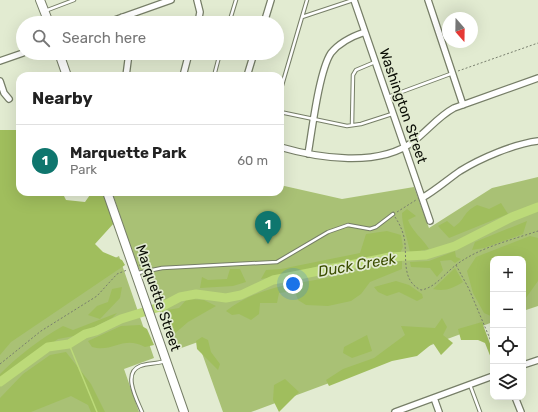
<!DOCTYPE html>
<html lang="en">
<head>
<meta charset="utf-8">
<style>
	:root { --surface:#fff; --page:#f6f6f6; --text:#222; --muted:#767676; --line:#e0e0e0; --accent:#0f766e }
	body { margin:0; font-family:Rubik,sans-serif; background:var(--page); color:var(--text) }
	.controls { position:absolute; right:12px; bottom:12px; display:grid; overflow:hidden; border-radius:8px; box-shadow:0 4px 16px #0002 }
	.controls button { width:36px; height:36px; display:grid; place-items:center; padding:0; border:0; border-bottom:1px solid var(--line); background:var(--surface); color:var(--text); font:20px sans-serif }
	.compass { position:absolute; left:442px; top:12px; width:36px; height:36px; border-radius:50%; background:var(--surface); box-shadow:0 4px 16px #0002; rotate:160deg }
	.you { position:absolute; left:293px; top:284px; width:14px; height:14px; margin:-10px; border:3px solid #fff; border-radius:50%; background:#1a73e8; box-shadow:0 0 0 6px #1a73e833 }
	.badge { display:grid; place-items:center; width:26px; height:26px; border-radius:50%; background:var(--accent); color:#fff; font-size:13px; font-weight:700 }
	.pin { position:absolute; translate:-50% -33px; filter:drop-shadow(0 1px 2px #0008) }
	.pin::after { content:''; position:absolute; top:21px; width:14px; height:12px; background:inherit; clip-path:polygon(0 0,100% 0,50% 100%) }
	.list { margin:0; padding:0; list-style:none }
	h2 { display:flex; justify-content:space-between; align-items:center; height:52px; margin:0; padding:0 16px; font-size:17px }
	h2 small { font-size:13px; font-weight:400; color:var(--muted) }
	.list li { display:grid; grid-template-columns:26px 1fr auto; gap:12px; align-items:center; box-sizing:border-box; height:72px; padding:0 16px; border-top:1px solid var(--line) }
	.list b { display:block; font-size:15px; white-space:nowrap }
	.list p { margin:0; font-size:13px; white-space:nowrap; color:var(--muted) }
	.list em { font-size:13px; font-style:normal; color:var(--muted) }
	.icon { flex:none; width:22px; height:22px; fill:none; stroke:currentColor; stroke-width:2; stroke-linecap:round; stroke-linejoin:round }
	.map { position:relative; flex:none; width:538px; height:412px; overflow:hidden }
	.search { position:absolute; background:var(--surface); box-shadow:0 4px 16px #0002; left:16px; top:16px; width:268px; height:44px; display:flex; align-items:center; gap:10px; box-sizing:border-box; padding:0 14px; border-radius:22px; color:var(--muted); font-size:15px }
	.panel { position:absolute; background:var(--surface); box-shadow:0 4px 16px #0002; left:16px; top:72px; width:268px; height:124px; border-radius:12px }
	.map>svg:first-child { display:block }
	.green { fill:#a9c175 }
	.forest { fill:#a0be5d }
	.lines { fill:none; stroke-linecap:round; stroke-linejoin:round }
	.stream { stroke:#bcda79; stroke-width:1.5 }
	.river { stroke:#bcda79; stroke-width:9 }
	.lane-casing { stroke:#767e67; stroke-width:4.5 }
	.street-casing { stroke:#767e67; stroke-width:8 }
	.secondary-casing { stroke:#767e67; stroke-width:10 }
	.path { stroke:#787e6d; stroke-width:1; stroke-dasharray:2 2; stroke-linecap:butt }
	.lane { stroke:#fff; stroke-width:2.5 }
	.street { stroke:#fff; stroke-width:5.5 }
	.secondary { stroke:#fff; stroke-width:8 }
	.labels { text-anchor:middle; dominant-baseline:central; stroke-width:3.5; stroke-linejoin:round; paint-order:stroke }
	.street-label { font-size:14px; fill:#0b0e06; stroke:#e2ebd1 }
	.water-label { font-size:15px; font-style:italic; fill:#3b4d01; stroke:#e2ebd1 }
</style>
</head>
<body>
<div class="map">
<svg width="538" height="412" viewBox="0 0 538 412">
	<rect width="100%" height="100%" fill="#e2ebd1"/>
	<!-- green -->
	<path class="green" d="M538,177V306L523,311V259H493V322L251,412H223L198,342L173,351L154,294L137,265L112,192H280V185L342,199L414,187L429,228L492,188Z
		M119,256L154,358L124,369L139,412H0V331L100,266Z"/>
	<!-- forest -->
	<path class="forest" d="M0,130H20V192H62L66,200L85,202L92,192H103L114,223L95,244L103,252L122,260L125,265L11,342L0,355Z
		M501,203L508,214L449,238L438,226L447,221L454,227C466,219 462,213 477,205L489,209Z
		M407,209L416,216L408,220C412,231 423,239 429,249L410,253C408,239 402,226 402,213Z
		M527,221L523,234L484,248L472,250L475,242Z
		M387,231L401,235L403,247L400,253L364,258L346,264L328,263L299,272L261,279L266,270L281,269L360,253L366,234Z
		M530,236L538,238V281L523,302V259H493V317L484,313L473,293L467,271L476,257Z
		M455,251L456,257L461,259L455,263L451,260L440,261L443,270L437,277L430,268L411,267L410,262L429,261Z
		M402,261V269L370,282L361,294L351,301L328,306L306,305L298,300L295,291L279,293L277,303H260L259,314L251,320L239,314L232,315L226,311C260,284 301,284 342,275C362,270 381,264 402,261Z
		M455,268L463,282C453,288 445,292 433,289Z
		M230,269H240L246,282L233,286L200,288L202,277L208,280L227,279Z
		M396,281L409,285L422,294L423,298L417,301L399,292L387,296L378,292L374,287Z
		M122,287L120,298L100,319L88,315L97,306L108,302L112,289Z
		M187,299L204,300L216,306L188,322L173,335H169L162,311L179,308Z
		M117,313L112,318L79,335L58,339L0,379V374C19,355 40,339 63,326L73,330Z
		M442,318L447,327L443,335L453,343L441,355L433,343L417,356L392,361L329,386L326,380L343,369L374,358L405,335L401,326L435,328Z
		M482,322L493,352V363L485,343L478,340H461L458,329Z
		M140,325L147,329L154,345L145,347C123,335 113,353 92,347L88,341L121,326Z
		M367,335L372,351L352,358L343,353L344,347Z
		M202,337L208,340L211,352L220,364L218,370L197,349L196,341Z
		M66,352L91,384L105,412H91L88,405L71,396L31,412H0V398L23,374L50,355Z
		M285,379L299,392L279,412L273,400L274,385Z"/>
	<g class="lines">
		<!-- stream -->
		<path class="stream" d="M69,344L97,412"/>
		<!-- river -->
		<path class="river" d="M0,382L48,347L69,344L85,334L96,331L121,319L163,306L180,297L196,294L226,298L241,295L273,280L390,257L426,255L455,246L512,217L538,207"/>
		<!-- lane casing -->
		<g class="lane-casing">
			<path id="lane" d="M45,11L74,0
				M302,17L307,0
				M229,23L236,0
				M214,76L220,53
				M280,92L302,17L353,0
				M388,97L453,73
				M280,112L347,126L361,124L392,114
				M352,125L353,75L356,70L375,62
				M138,273L162,268L277,262L328,232L348,225L370,229L376,227L393,214
				M470,385L480,412
				M142,412C137,400 122,373 140,366C147,363 157,364 165,361"/>
		</g>
		<!-- street casing -->
		<g class="street-casing">
			<path id="street" d="M197,0L200,12L198,23
				M354,0L430,221
				M428,0L463,105
				M122,17L124,23
				M106,23L171,0
				M264,23L271,0
				M0,61L23,53
				M126,76L129,53
				M183,76L189,53
				M247,76L254,53
				M0,81L4,93L9,99
				M280,147C318,158 379,168 414,141C428,130 439,116 454,108L538,78
				M308,154C312,131 319,71 331,53C339,43 353,36 365,32
				M422,198C436,190 447,180 460,171C481,158 514,144 538,141
				M523,365L538,360
				M515,397L521,412
				M434,398L439,412
				M395,412L493,376"/>
		</g>
		<!-- secondary casing -->
		<g class="secondary-casing">
			<path id="secondary" d="M40,0L49,23
				M59,53L67,76
				M107,192L184,412"/>
		</g>
		<!-- path -->
		<path class="path" d="M458,71L538,43
			M397,212L416,200
			M395,217C399,223 402,229 404,237C408,256 400,280 421,290C435,288 445,273 456,265C478,248 511,240 538,231
			M139,265L148,267
			M456,265L469,289L493,346
			M0,364L41,331L97,296L117,274L127,270"/>
		<!-- lane -->
		<use href="#lane" class="lane"/>
		<!-- street -->
		<use href="#street" class="street"/>
		<!-- secondary -->
		<use href="#secondary" class="secondary"/>
	</g>
	<g class="labels">
		<!-- street labels -->
		<g class="street-label">
			<text transform="translate(403 106) rotate(71)">Washington Street</text>
			<text transform="translate(158 298) rotate(71)">Marquette Street</text>
		</g>
		<!-- water labels -->
		<g class="water-label">
			<text transform="translate(357 265) rotate(-10)">Duck Creek</text>
		</g>
	</g>
</svg>
<div class="controls">
<button>+</button>
<button>−</button>
<button><svg class="icon" aria-label="locate" viewBox="0 0 24 24"><circle cx="12" cy="12" r="6"/><path d="M12 2v4M12 18v4M2 12h4M18 12h4"/></svg></button>
<button><svg class="icon" aria-label="layers" viewBox="0 0 24 24"><path d="M12 4l9 5-9 5-9-5zM3 14l9 5 9-5"/></svg></button>
</div>
<svg class="compass" viewBox="-18 -18 36 36"><path d="M0-13l5 13h-10z" fill="#e53935"/><path d="M0 13l5-13h-10z" fill="#767676"/></svg>
<div class="you"></div>
<div class="pin badge" style="left:268px;top:244px">1</div>
<div class="search"><svg class="icon" aria-label="search" viewBox="0 0 24 24"><circle cx="10" cy="10" r="6"/><path d="M15 15l6 6"/></svg>Search here</div>
<section class="panel">
<h2>Nearby<small></small></h2>
<ul class="list">
<li><span class="badge">1</span><div><b>Marquette Park</b><p>Park</p></div><em>60 m</em></li>
</ul>
</section>
</div>
</body>
</html>
